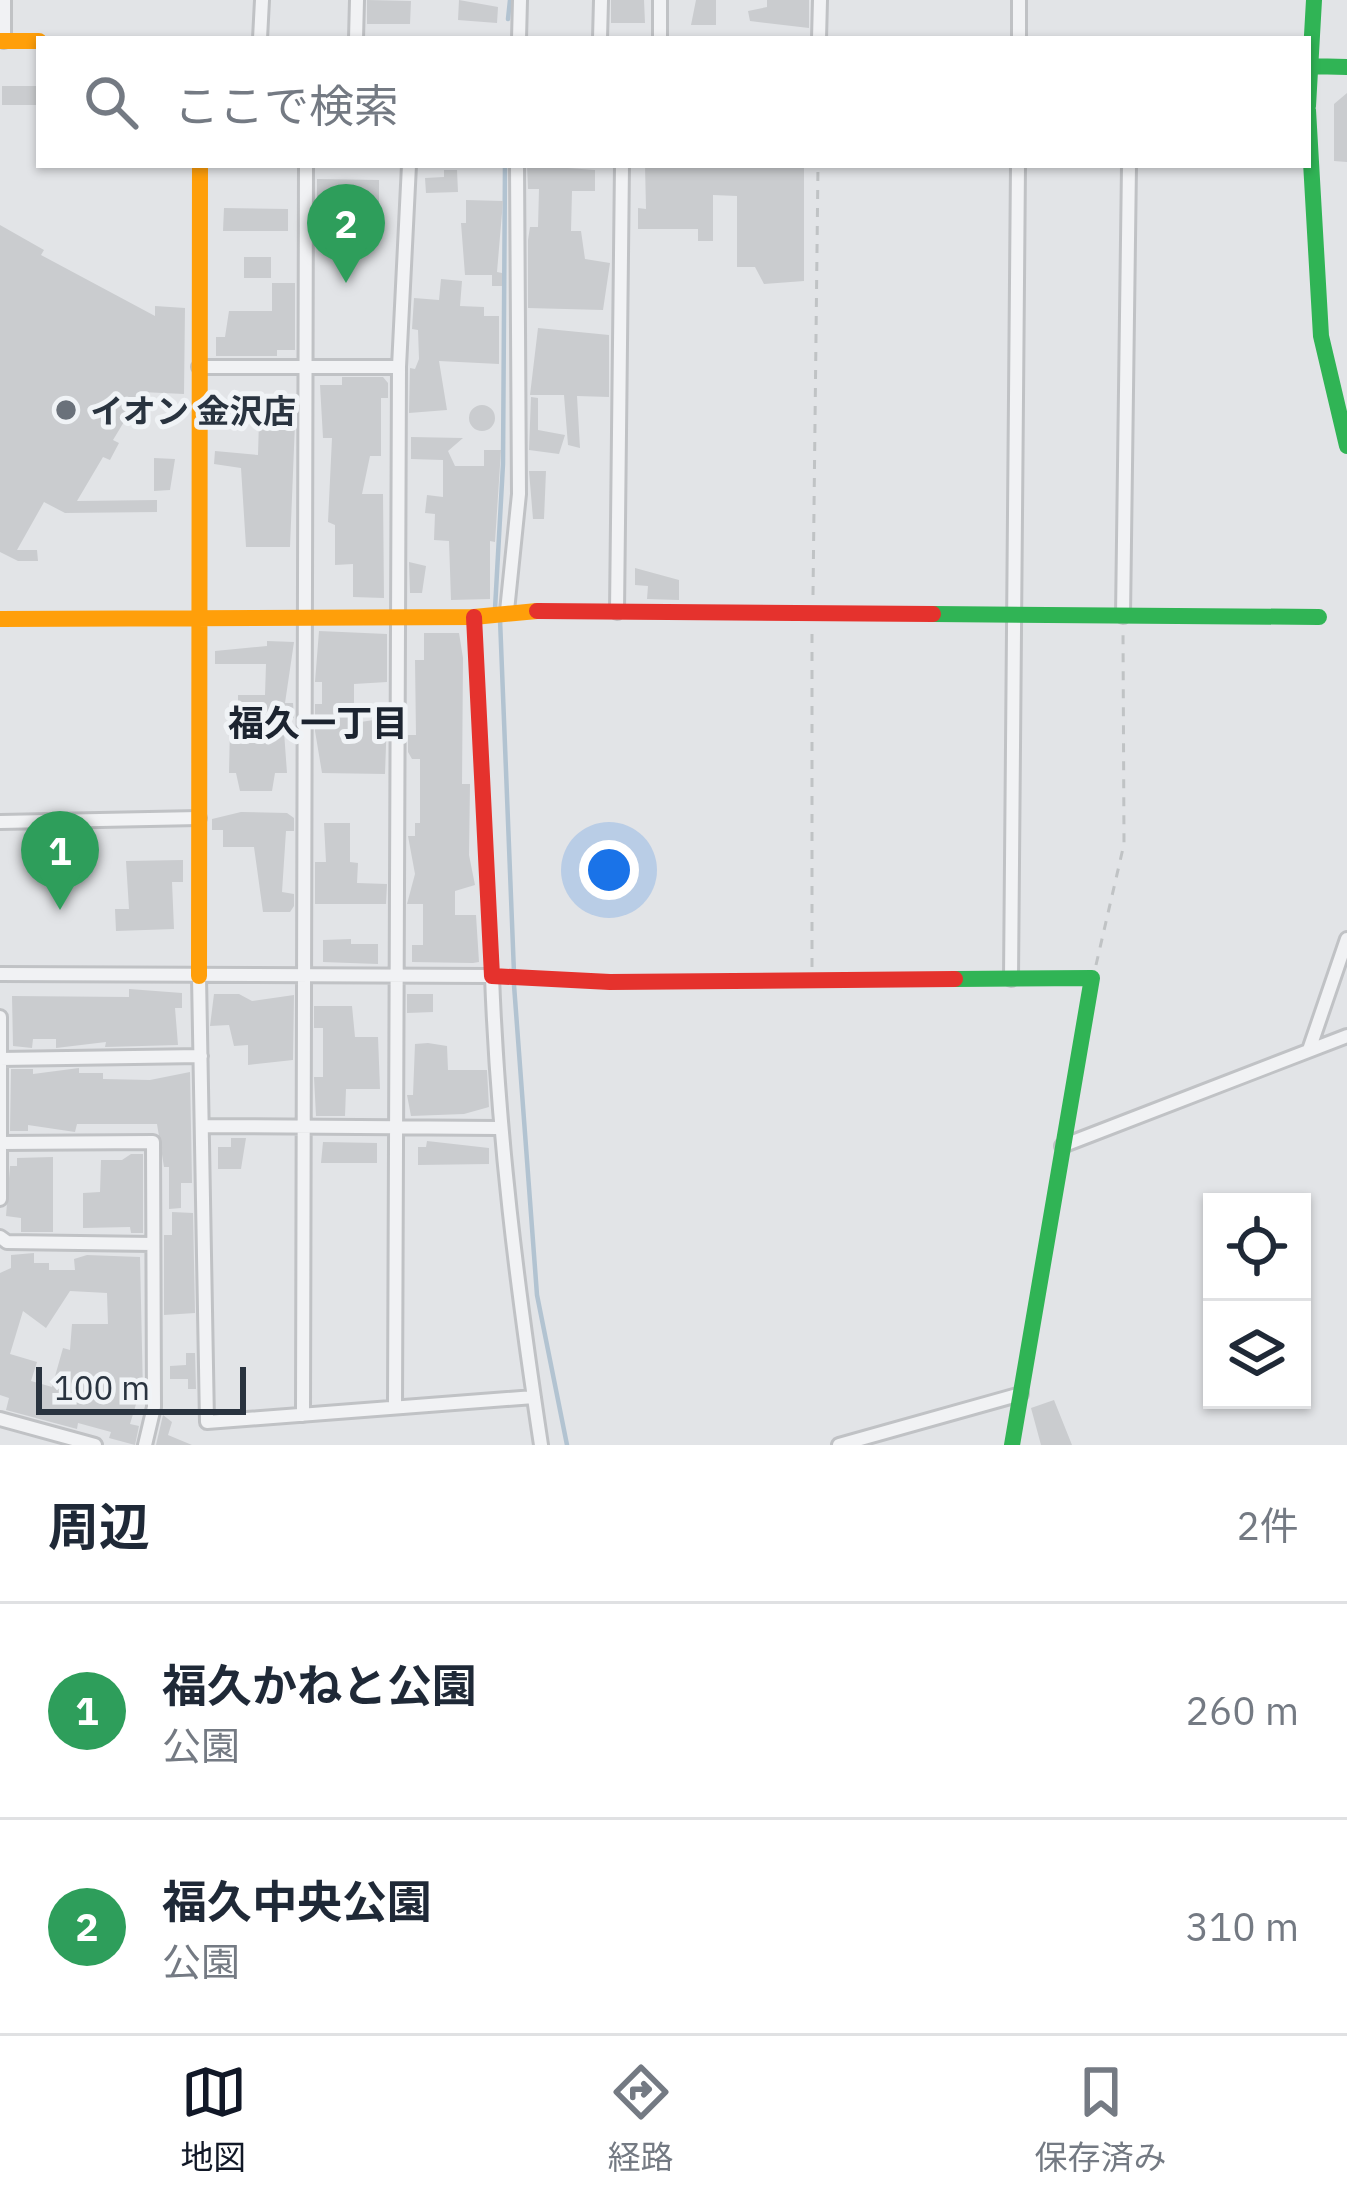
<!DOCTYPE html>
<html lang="ja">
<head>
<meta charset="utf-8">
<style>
	:root { --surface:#fff; --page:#f6f6f7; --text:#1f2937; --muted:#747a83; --line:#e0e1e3; --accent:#111827 }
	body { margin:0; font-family:"IBM Plex Sans","Noto Sans JP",sans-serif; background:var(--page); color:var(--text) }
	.controls { position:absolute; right:36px; bottom:36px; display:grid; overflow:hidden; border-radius:0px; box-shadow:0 3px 9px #0004 }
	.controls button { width:108px; height:108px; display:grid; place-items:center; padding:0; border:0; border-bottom:3px solid var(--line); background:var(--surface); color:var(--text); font:60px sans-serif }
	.scale { position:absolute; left:36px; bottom:30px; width:210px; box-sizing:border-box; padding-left:12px; border:6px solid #29333f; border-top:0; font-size:33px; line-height:42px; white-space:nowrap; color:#29333f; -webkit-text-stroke:9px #f0f3f6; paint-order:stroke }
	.you { position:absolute; left:609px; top:870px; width:42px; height:42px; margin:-30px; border:9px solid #fff; border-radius:50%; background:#1a73e8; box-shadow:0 0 0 18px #1a73e833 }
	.badge { display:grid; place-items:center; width:78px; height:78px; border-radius:50%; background:var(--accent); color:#fff; font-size:39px; font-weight:700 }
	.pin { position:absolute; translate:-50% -99px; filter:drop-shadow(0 3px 6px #0008) }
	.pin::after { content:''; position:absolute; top:63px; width:42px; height:36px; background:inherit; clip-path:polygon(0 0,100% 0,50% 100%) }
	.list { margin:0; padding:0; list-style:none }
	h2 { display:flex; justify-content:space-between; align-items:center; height:156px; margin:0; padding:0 48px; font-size:51px }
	h2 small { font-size:39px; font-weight:400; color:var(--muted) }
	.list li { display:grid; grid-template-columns:78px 1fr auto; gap:36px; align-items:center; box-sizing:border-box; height:216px; padding:0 48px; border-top:3px solid var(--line) }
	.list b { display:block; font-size:45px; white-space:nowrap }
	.list p { margin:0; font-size:39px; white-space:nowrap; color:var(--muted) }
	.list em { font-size:39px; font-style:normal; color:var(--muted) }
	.icon { flex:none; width:66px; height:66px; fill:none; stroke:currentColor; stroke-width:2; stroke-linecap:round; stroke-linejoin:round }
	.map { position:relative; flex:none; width:1347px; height:1445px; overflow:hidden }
	.search { position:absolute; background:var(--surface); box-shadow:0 3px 9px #0004; left:36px; right:36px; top:36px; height:132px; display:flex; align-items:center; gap:30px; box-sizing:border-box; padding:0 42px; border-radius:0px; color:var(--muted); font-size:45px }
	.sheet { height:588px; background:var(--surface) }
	nav { display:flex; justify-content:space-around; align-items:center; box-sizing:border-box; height:168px; border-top:3px solid var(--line); background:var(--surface); font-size:33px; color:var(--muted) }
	nav a { display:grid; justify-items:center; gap:6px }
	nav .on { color:var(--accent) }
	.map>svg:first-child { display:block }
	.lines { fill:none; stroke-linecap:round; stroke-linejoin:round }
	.stream { stroke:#b2c3d1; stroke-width:4.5 }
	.building { fill:#cacccf; fill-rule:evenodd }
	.street-casing { stroke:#c0c2c5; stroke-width:18 }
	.path { stroke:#c0c3c5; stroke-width:3; stroke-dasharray:9 9; stroke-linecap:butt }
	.street { stroke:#f1f2f4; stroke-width:12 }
	.fast { stroke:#30b455; stroke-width:16 }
	.slow { stroke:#ff9f0a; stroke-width:16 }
	.jam { stroke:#e5322d; stroke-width:16 }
	.poi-dot { fill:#6a717a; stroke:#f0f3f6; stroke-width:4.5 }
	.labels { text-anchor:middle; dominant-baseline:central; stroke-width:10; stroke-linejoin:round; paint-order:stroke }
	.poi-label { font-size:33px; font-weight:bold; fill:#29333f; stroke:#f0f3f6; text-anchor:start }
	.neighbourhood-label { font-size:36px; font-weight:bold; fill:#1c2430; stroke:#f0f3f6 }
</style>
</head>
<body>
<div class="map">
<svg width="1347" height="1445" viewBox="0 0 1347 1445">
	<rect width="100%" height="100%" fill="#e2e4e7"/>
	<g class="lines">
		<!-- stream -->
		<path class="stream" d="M508,19L510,0
			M495,609L503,464L505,165
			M500,619L514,973
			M514,985L537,1295L567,1445"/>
	</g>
	<!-- building -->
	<path class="building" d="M367,0L411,1L410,24H367Z
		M459,0L498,7L497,23L458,20Z
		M611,0H644L645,23H611Z
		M696,0H716V25H691Z
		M767,0H809V28L750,21L748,11L767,7Z
		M2,86H39V100L36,105H2Z
		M1347,93V162L1334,161V104Z
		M527,165L595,170V191H572L571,231H581L585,259L610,263L603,310L528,308V240L530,227H538L539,189H528Z
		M645,165H804V281L764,284L755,267H737V196L713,195V241H698V229H638V208L646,209Z
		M444,170H457L458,192L426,193L425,178L444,177Z
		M317,179L379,180V202L317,201Z
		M466,200L503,201L497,272L502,273V286H492V275H465L461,223H466Z
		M224,208L288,209V231H223Z
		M0,225L44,250L41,255L155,316V306L185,308L184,394L142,392L113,440L119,443L110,460L103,457L77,501L157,500V512L65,513L44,502L17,550H37L38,561H18L0,552Z
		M244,257H271V278H244Z
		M441,279L462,281L460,306L484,307V316H499V364L439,361L447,410L409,413L410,368L415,369L419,359L418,330L412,329L414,298L439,300Z
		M272,283H295V350H277V356H216V337H225L229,311H272Z
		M538,328L609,335V397L577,396L580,448L568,445L564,395H530Z
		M342,377H383L388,383V398H381V456H370L362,494H383L384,598L353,597V564L335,565V525L328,522L332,438H323L320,385H342Z
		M531,397L538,398V430L565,435L559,454L529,450Z
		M248,402L274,403V422L295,423L290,547H246L241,468L214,464L215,451L258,455L259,420H247Z
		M469 418a13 13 0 1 1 26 0a13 13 0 1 1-26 0Z
		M411,437L463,438L448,451L455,466H484V450H501L495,542L490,541V599L451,600L449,541L434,540L435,514L425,513L427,495L443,497V460L411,459Z
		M154,458L175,459L170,490L154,491Z
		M529,471H546L544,519H533Z
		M409,562L426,566L422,593H410Z
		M635,568L679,580V600L647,599L648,586L635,585Z
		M319,631L387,634V682L354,684V723L387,718L385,774L322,773L315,731V704H322V682H315Z
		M424,633H459L463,658L462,784H470L469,855L475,885L455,891V915H476L479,962L473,963L412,962V945H423V904H407L415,874L408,836H415V823H420V759H412L408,752V735H416L415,660H424Z
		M267,641L294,642L285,703H293L294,718H283L287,773H275L272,791H240L236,773H229L230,727H238V695H265L266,664H215V651L267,646Z
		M287,813L294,818V831H286L282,892L294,894V906L290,912H263L254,847H223V830H212V819L241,812Z
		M324,823H350V862L358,863L357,883L387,884L386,904H315V862H326Z
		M183,860V882H172L174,929L116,931L115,909H129L126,861Z
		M351,939V944H378V964L323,962V940Z
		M129,989L182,993V1008H175L178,1045L105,1047L106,1042L56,1048V1039H33L32,1048L13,1046L12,996L129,997Z
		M214,994H239L252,1001L294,995L293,1060L248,1065V1045L234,1046L229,1025L210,1026Z
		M407,994H433V1012L407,1013Z
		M314,1006H352L355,1037H378L380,1089H346L345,1116H316L314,1077H323V1028H314Z
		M428,1043L447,1046L448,1070H487L489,1107L464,1114L411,1116L407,1095H413L415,1044Z
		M79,1068V1073H103V1079L150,1080L190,1072L192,1183H181V1208L169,1209V1167H164L157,1124H77L75,1132L28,1125V1131H10L11,1069H33V1074Z
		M231,1138H246L241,1169H218V1147H231Z
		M427,1141L489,1148V1164L418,1165V1147H426Z
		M323,1142L377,1143V1163H321Z
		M131,1154H143V1233H131L130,1227L83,1228V1193L100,1192L101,1160H122Z
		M53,1157V1232H21V1218L6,1216L10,1166H17V1158Z
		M172,1212L193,1213L195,1313L164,1315V1235H172Z
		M34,1253V1263H49V1270H75L74,1259L87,1255L140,1257L143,1394L140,1391L130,1424L139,1426L135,1445L109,1438L111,1432L78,1423L77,1429L6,1410L9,1398L0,1395V1273L11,1268V1255ZM70,1291L107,1293L108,1324H72L70,1350L63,1348L52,1387L31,1381L37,1362L10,1354L23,1311L46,1328Z
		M186,1353H195L196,1389H188V1379H170V1366L186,1365Z
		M1054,1400L1072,1445H1041L1031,1408Z
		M163,1415L172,1422L168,1435L192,1445H156Z"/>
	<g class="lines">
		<!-- street casing -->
		<g class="street-casing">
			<path id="street" d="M660,0V39
				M260,39L262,0
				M356,39L357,0
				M519,39L520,0
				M600,39L601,0
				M819,39L820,0
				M1019,39V0
				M4,41V0
				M199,367H399
				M507,611L519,494L517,165
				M617,612L622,165
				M1123,616L1129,165
				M0,822L199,818
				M0,974L492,976C498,1137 517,1286 541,1445
				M199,976L207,1422L534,1397
				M1011,979L1018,165
				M0,1017V1199
				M1309,1050L1347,939
				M0,1059L201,1056
				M204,1126L498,1128
				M0,1143L153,1142L154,1407L145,1445
				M1062,1146L1347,1036
				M0,1237L7,1242L152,1244
				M395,1407L399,367L409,165
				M303,1415L306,165
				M0,1419L95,1445
				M839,1445L1021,1394"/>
		</g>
		<!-- path -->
		<path class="path" d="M813,595L818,165
			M1096,965L1124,844L1123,629
			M812,967V629"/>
		<!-- street -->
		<use href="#street" class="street"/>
		<!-- fast -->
		<path class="fast" d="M1308,66L1347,67
			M1308,106L1314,0
			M1308,110L1321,336L1347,446
			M933,614L1319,617
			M955,979L1092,978L1012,1445"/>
		<!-- slow -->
		<path class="slow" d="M0,41H39
			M0,619L474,617L537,611
			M199,976L200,165"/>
		<!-- jam -->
		<path class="jam" d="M537,611L933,614
			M474,617L492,976L610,982L955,979"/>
	</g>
	<!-- markers -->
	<circle class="poi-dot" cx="66" cy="410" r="12"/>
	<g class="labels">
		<!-- poi labels -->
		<g class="poi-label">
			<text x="90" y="410">イオン 金沢店</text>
		</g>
		<!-- neighbourhood labels -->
		<g class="neighbourhood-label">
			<text x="318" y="722">福久一丁目</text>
		</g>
	</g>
</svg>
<div class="controls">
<button><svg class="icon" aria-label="locate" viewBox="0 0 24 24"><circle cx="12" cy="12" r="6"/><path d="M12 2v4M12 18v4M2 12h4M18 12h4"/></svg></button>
<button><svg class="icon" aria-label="layers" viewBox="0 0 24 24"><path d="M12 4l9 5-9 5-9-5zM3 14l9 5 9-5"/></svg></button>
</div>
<div class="scale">100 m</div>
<div class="you"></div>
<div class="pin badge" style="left:60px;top:910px;background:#2e9e5b">1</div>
<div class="pin badge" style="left:346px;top:283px;background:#2e9e5b">2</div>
<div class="search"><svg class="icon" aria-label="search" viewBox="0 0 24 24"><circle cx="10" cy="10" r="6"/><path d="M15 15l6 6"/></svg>ここで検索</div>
</div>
<section class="sheet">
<h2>周辺<small>2件</small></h2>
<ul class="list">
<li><span class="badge" style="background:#2e9e5b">1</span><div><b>福久かねと公園</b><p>公園</p></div><em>260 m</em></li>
<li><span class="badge" style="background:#2e9e5b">2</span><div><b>福久中央公園</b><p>公園</p></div><em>310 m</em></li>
</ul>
</section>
<nav>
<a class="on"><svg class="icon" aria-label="map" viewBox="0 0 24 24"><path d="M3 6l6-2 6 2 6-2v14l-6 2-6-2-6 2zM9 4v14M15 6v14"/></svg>地図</a>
<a><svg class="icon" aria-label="directions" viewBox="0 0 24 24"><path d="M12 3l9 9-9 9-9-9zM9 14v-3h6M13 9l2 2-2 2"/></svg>経路</a>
<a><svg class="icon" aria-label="saved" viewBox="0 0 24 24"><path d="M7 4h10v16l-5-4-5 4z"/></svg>保存済み</a>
</nav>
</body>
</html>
